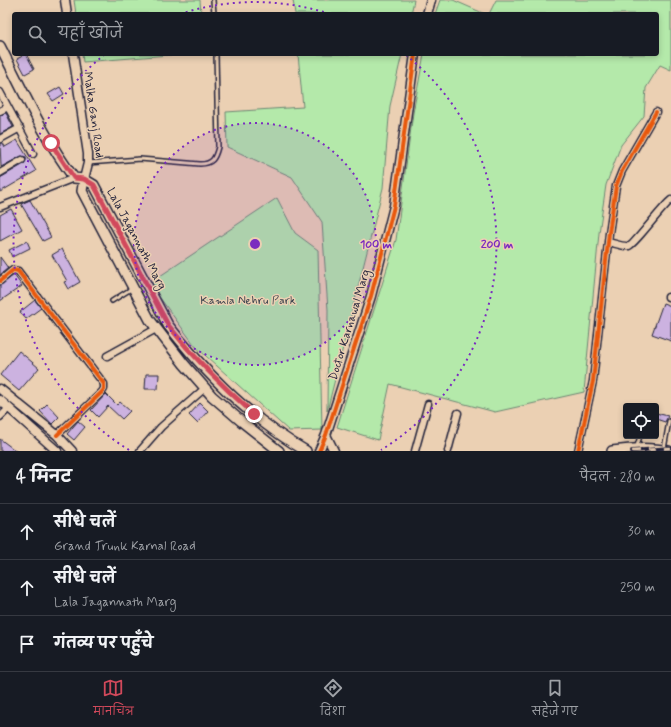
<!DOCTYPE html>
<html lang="hi">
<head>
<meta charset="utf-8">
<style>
	:root { --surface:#171b24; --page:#242831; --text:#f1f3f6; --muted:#9ea1a6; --line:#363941; --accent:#d1495b }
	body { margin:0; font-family:Mynerve,"Playpen Sans Deva",sans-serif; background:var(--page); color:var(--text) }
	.controls { position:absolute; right:12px; bottom:12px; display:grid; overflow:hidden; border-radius:4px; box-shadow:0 2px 6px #0003 }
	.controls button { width:36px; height:36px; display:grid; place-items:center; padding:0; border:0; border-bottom:1px solid var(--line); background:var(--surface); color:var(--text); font:20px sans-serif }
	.stop { position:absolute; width:12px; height:12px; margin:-9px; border:3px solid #d1495b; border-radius:50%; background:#fff }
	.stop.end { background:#d1495b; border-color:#fff; box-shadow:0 1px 4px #0008 }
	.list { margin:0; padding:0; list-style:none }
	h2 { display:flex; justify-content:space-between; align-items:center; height:52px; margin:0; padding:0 16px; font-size:17px }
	h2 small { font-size:13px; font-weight:400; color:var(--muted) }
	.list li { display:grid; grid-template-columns:26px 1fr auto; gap:12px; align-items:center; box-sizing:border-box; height:56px; padding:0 16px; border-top:1px solid var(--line) }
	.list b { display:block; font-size:15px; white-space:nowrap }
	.list p { margin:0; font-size:13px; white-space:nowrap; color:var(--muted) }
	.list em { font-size:13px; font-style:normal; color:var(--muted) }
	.icon { flex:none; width:22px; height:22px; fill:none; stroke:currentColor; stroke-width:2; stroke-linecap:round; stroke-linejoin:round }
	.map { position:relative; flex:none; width:671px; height:451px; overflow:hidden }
	.search { position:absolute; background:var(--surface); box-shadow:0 2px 6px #0003; left:12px; right:12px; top:12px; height:44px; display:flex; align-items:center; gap:10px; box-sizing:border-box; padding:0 14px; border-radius:4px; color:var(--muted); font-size:15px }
	.sheet { height:220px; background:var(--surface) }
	nav { display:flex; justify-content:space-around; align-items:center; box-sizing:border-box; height:56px; border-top:1px solid var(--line); background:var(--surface); font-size:11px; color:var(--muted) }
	nav a { display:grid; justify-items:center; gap:2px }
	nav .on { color:var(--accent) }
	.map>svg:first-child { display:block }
	.green { fill:#b4e9aa; stroke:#6b8672 }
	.building { fill:#ccb2e0; stroke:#22223b }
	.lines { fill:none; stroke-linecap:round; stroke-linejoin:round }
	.service-casing { stroke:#22223b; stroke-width:6 }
	.minor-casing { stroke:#22223b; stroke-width:9 }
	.tertiary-casing { stroke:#22223b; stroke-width:11 }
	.secondary-casing { stroke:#22223b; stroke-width:12 }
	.service { stroke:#ebd0b3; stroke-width:3 }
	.minor { stroke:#ebd0b3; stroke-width:6 }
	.tertiary { stroke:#ebd0b3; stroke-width:8 }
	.secondary { stroke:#ebd0b3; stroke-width:9 }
	.rail-casing { stroke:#22223b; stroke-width:4 }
	.rail { stroke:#ebd0b3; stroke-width:2.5; stroke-dasharray:8; stroke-linecap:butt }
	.cycleway-casing { stroke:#ebd0b3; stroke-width:6 }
	.cycleway { stroke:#e8590c; stroke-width:4 }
	.route { stroke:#d1495b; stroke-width:5 }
	.ring { fill:none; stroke:#7b2cbf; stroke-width:2; stroke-dasharray:2 4 }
	.labels { text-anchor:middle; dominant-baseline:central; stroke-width:3; stroke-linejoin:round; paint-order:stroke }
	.street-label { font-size:12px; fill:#22223b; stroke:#ebd0b3 }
	.park-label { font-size:12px; fill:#38404c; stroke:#ebd0b3 }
	.centre { fill:#7b2cbf; stroke:#ebd0b3; stroke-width:2 }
	.ring-label { font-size:12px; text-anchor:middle; font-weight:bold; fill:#7b2cbf; stroke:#ebd0b3; stroke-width:3; stroke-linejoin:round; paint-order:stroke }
</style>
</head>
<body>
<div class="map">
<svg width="671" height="451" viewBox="0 0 671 451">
	<rect width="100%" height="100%" fill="#ebd0b3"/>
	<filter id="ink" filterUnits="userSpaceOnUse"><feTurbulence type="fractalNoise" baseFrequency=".025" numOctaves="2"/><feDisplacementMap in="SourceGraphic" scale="8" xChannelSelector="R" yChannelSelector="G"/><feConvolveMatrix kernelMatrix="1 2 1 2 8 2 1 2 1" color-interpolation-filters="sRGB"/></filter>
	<g filter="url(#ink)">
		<!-- green -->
		<path class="green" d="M74,0H200L201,14H76Z
			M293,0H414L411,14H295Z
			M440,0H453L485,14H435Z
			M496,0H671V70L660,65L646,88L644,116L621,145L606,185L599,233L584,392L495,412L390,384L378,440L337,427L396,240L413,113L424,54H657V14H489Z
			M82,54H180L83,62Z
			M298,54H402L390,106L383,188L327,411L328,310L322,222L292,177L227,147L226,112L303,107Z
			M277,198L295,233L318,250L322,430L289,431L196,347L160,298L151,282Z"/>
		<!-- building -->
		<path class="building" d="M26,54L34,69L25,74L17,59Z
			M60,87L64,94L53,101L48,94Z
			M6,113L13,127L0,134V115Z
			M17,140L36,171L0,192V178L24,164L26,160V157L22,156L1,167L0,143H3L5,147Z
			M30,200L51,237L43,241L21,204Z
			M11,209L22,229L0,241V215Z
			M27,241L30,248L12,257L9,250Z
			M62,249L80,282L68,289L64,282L67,281L52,255Z
			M0,257L8,268L0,275Z
			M14,275L22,286L0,301V285Z
			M35,300L41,308L26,319L20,312Z
			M663,303L671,306V341L652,334Z
			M19,351L39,368L19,391L0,375Z
			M146,374H159L158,389H145Z
			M106,394L117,405L120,402L130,411L122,419L108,406L98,417L91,410Z
			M200,403L208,411L197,423L189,415Z
			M47,404L59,417L52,424L40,411Z
			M656,413L668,416L665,422L656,419Z
			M78,421L85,427L74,440L67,434Z
			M0,439L16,451H0Z"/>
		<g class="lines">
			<!-- service casing -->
			<g class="service-casing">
				<path id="service" d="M213,0L214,14
					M88,163L140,159L200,164C212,164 215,159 218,147L216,54
					M112,301L131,289
					M637,446L640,436
					M664,449L669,421"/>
			</g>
			<!-- minor casing -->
			<g class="minor-casing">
				<path id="minor" d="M0,92L33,154
					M0,111L8,107
					M0,139L20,128
					M0,173L22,160
					M0,207L74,178
					M608,242C614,243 623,247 629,246C634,245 662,207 671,200
					M0,281L13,270L18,271L104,384V389L102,392L57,435
					M668,297L671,298
					M107,356L156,329
					M0,417L9,408
					M140,451L161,427L205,388
					M415,451L428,404
					M448,451L458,413
					M578,451L593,381L609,233L616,186L622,171L656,112"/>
			</g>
			<!-- tertiary casing -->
			<g class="tertiary-casing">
				<path id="tertiary" d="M65,0L67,14
					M427,14L431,0
					M73,54L88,154V163L84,179
					M0,389L57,435L72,451
					M0,400L57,451
					M326,435L334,451
					M319,451L326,435L371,296L394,206L415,54"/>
			</g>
			<!-- secondary casing -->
			<g class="secondary-casing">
				<path id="secondary" d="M0,46C23,91 44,138 74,178L84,179L94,185L168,325C206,374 252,420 306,451
					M84,179L82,191L150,320L184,364L212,396L241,421L279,451
					M612,451C632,448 650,447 669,451"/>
			</g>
			<!-- service -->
			<use href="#service" class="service"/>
			<!-- minor -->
			<use href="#minor" class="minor"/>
			<!-- tertiary -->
			<use href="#tertiary" class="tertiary"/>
			<!-- secondary -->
			<use href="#secondary" class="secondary"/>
			<!-- rail casing -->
			<g class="rail-casing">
				<path id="rail" d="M632,451L671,448"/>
			</g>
			<!-- rail -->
			<use href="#rail" class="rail"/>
			<!-- cycleway casing -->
			<g class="cycleway-casing">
				<path id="cycleway" d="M0,281L13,270L18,271L104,384V389L102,392L57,435
					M319,451L326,435L371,296L394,206L415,54
					M578,451L593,381L609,233L616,186L622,171L656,112"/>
			</g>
			<!-- cycleway -->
			<use href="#cycleway" class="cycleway"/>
		</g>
	</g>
	<g class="lines" filter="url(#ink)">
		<!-- route -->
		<path class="route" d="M51,143L74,178L84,179L94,185L168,325C194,358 223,387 254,414"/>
	</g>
	<!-- distance rings -->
	<circle cx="255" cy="244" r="121" fill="#7b2cbf" fill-opacity=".12"/>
	<g class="ring">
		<circle cx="255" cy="244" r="121"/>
		<path d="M129 450A242 242 0 0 1 104 55M180 14A242 242 0 0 1 330 14M406 55A242 242 0 0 1 381 450"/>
	</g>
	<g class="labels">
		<!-- street labels -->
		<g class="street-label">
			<text transform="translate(93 115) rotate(82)">Malka Ganj Road</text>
			<text transform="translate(136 239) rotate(62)">Lala Jagannath Marg</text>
			<text transform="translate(350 325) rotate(-73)">Doctor Karnawal Marg</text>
		</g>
		<!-- park labels -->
		<g class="park-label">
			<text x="248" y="301">Kamla Nehru Park</text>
		</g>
	</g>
	<circle cx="255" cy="244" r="6" class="centre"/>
	<g class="ring-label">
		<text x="376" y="248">100 m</text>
		<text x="497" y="248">200 m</text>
	</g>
</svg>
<div class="controls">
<button><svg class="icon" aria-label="locate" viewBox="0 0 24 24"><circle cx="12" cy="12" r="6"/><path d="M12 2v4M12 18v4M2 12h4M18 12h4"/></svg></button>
</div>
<div class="stop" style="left:51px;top:143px"></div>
<div class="stop end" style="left:254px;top:414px"></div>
<div class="search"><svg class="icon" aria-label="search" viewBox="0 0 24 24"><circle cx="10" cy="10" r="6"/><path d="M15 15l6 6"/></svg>यहाँ खोजें</div>
</div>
<section class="sheet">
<h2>4 मिनट<small>पैदल · 280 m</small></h2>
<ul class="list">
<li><svg class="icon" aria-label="ahead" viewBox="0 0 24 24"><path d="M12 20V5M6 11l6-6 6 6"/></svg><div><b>सीधे चलें</b><p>Grand Trunk Karnal Road</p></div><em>30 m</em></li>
<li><svg class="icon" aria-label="ahead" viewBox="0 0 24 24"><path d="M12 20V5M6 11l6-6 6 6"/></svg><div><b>सीधे चलें</b><p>Lala Jagannath Marg</p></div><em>250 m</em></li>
<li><svg class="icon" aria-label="arrive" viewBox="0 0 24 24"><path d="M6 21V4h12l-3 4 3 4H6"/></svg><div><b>गंतव्य पर पहुँचे</b></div></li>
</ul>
</section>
<nav>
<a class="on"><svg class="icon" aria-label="map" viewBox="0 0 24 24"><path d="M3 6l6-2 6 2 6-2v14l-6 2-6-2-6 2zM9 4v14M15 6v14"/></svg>मानचित्र</a>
<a><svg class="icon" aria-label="directions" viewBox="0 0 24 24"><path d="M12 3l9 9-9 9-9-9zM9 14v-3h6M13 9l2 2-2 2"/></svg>दिशा</a>
<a><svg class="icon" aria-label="saved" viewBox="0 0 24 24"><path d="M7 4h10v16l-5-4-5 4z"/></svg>सहेजे गए</a>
</nav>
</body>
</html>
